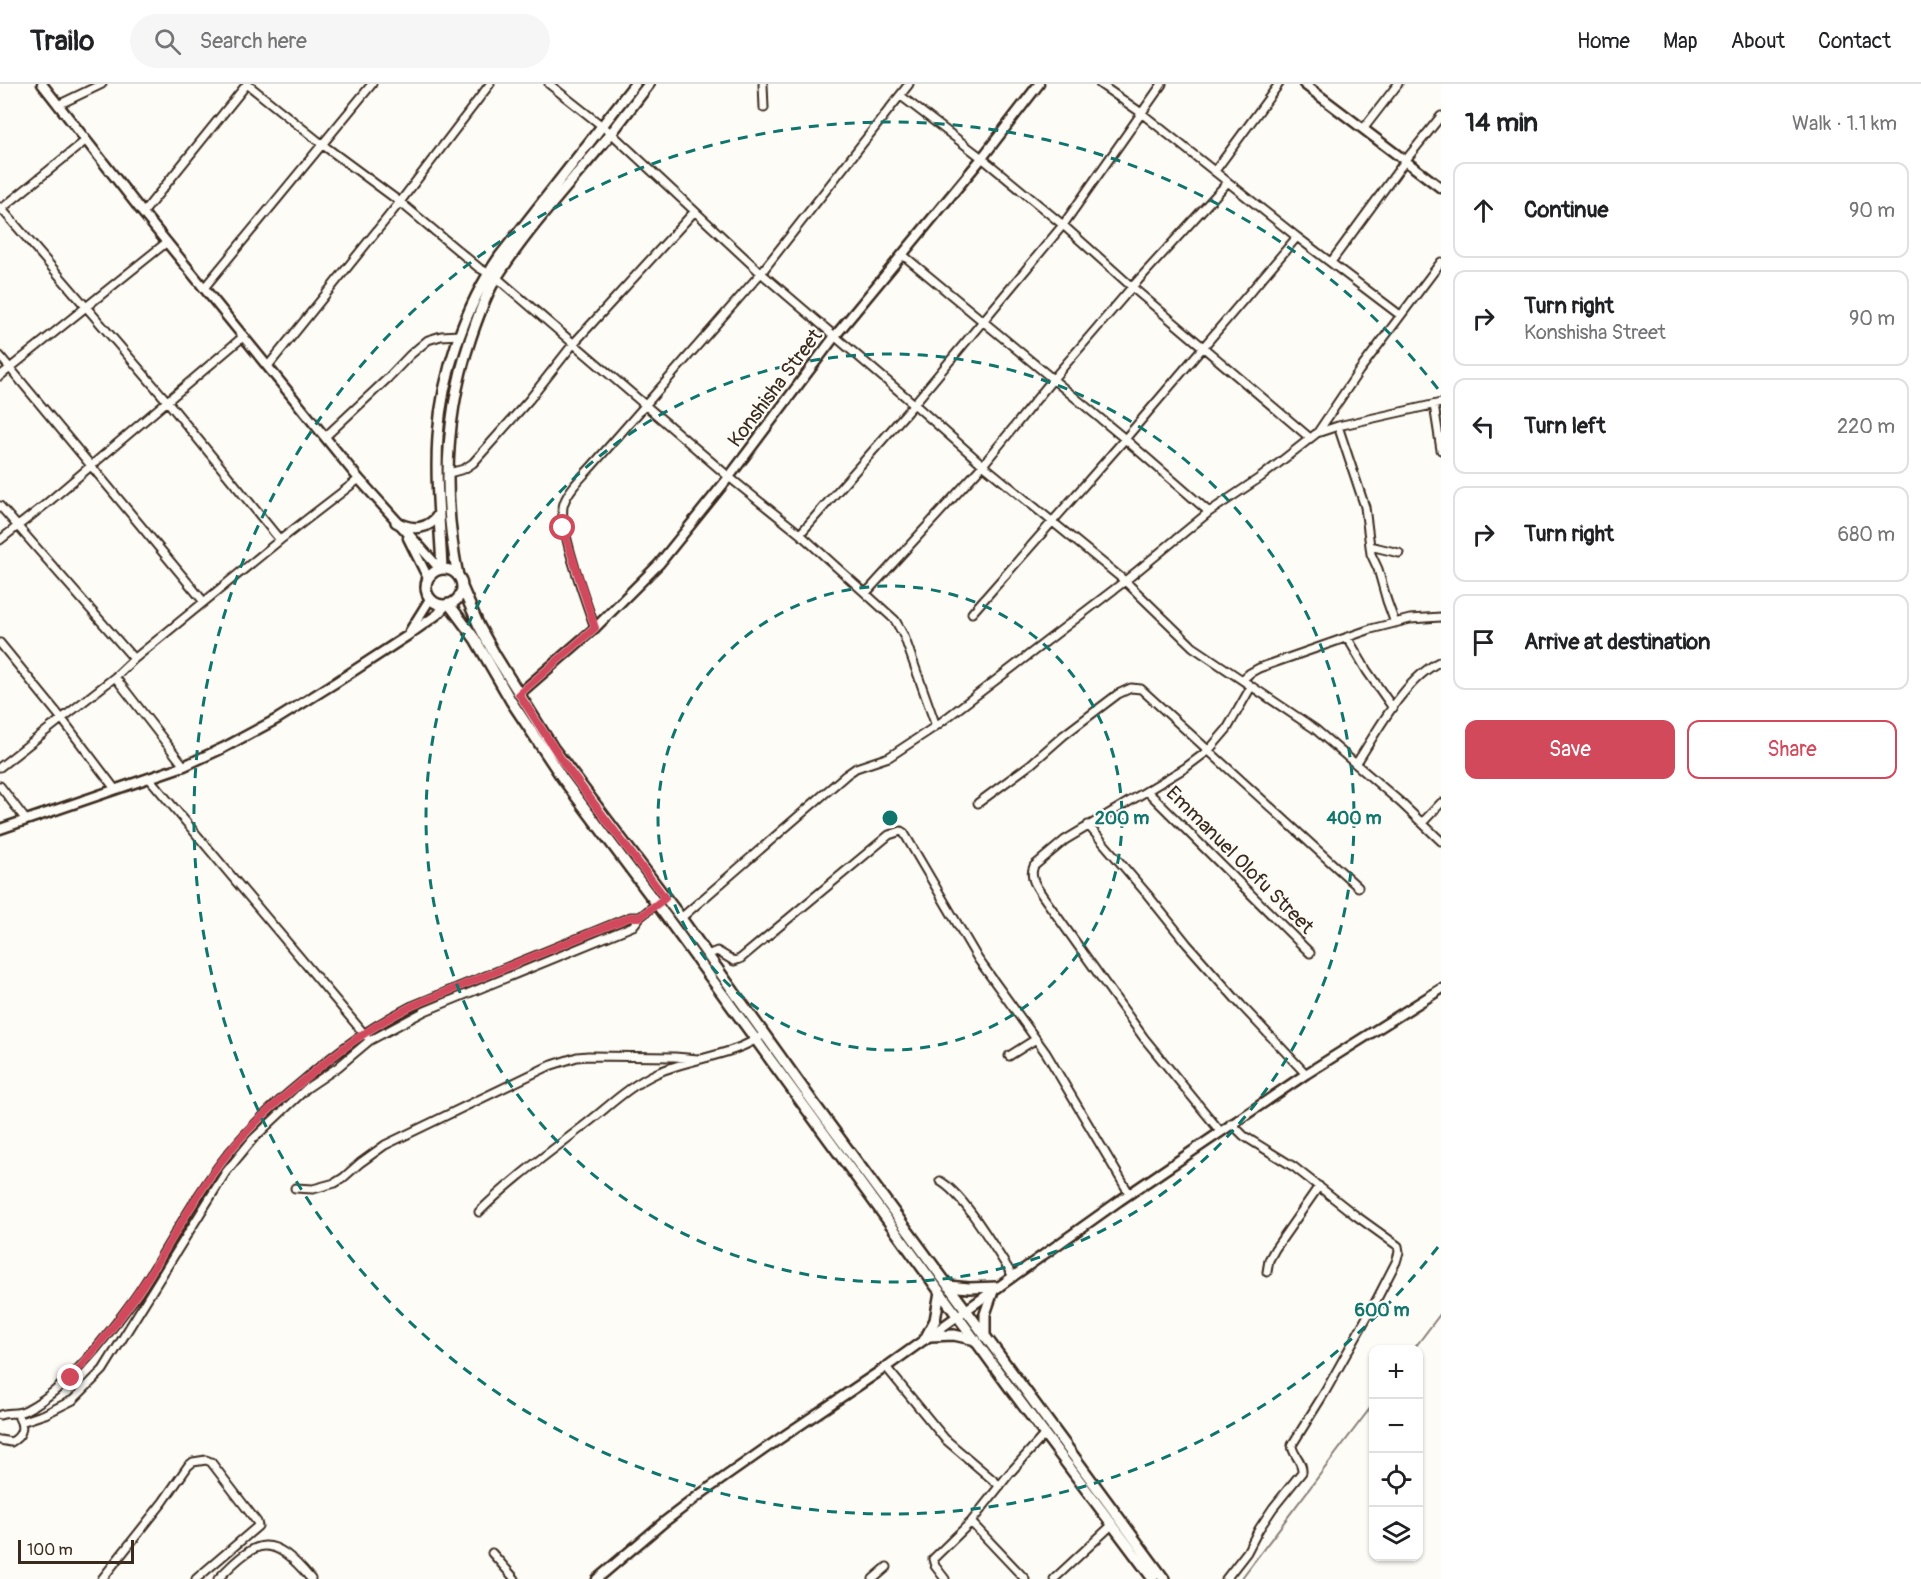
<!DOCTYPE html>
<html lang="en">
<head>
<meta charset="utf-8">
<style>
	:root { --surface:#fff; --page:#f6f6f6; --text:#202124; --muted:#757577; --line:#e0e0e0; --accent:#d1495b }
	body { margin:0; font-family:Pangolin,sans-serif; background:var(--page); color:var(--text) }
	.controls { position:absolute; right:18px; bottom:18px; display:grid; overflow:hidden; border-radius:12px; box-shadow:0 2px 4px #0004 }
	.controls button { width:54px; height:54px; display:grid; place-items:center; padding:0; border:0; border-bottom:2px solid var(--line); background:var(--surface); color:var(--text); font:30px sans-serif }
	.scale { position:absolute; left:18px; bottom:15px; width:116px; box-sizing:border-box; padding-left:6px; border:3px solid #3b2a1e; border-top:0; font-size:16px; line-height:21px; white-space:nowrap; color:#3b2a1e; -webkit-text-stroke:4px #fdfcf7; paint-order:stroke }
	.stop { position:absolute; width:18px; height:18px; margin:-14px; border:4px solid #d1495b; border-radius:50%; background:#fff }
	.stop.end { background:#d1495b; border-color:#fff; box-shadow:0 2px 6px #0008 }
	.list { margin:0; padding:0; list-style:none }
	h2 { display:flex; justify-content:space-between; align-items:center; height:78px; margin:0; padding:0 24px; font-size:26px }
	h2 small { font-size:20px; font-weight:400; color:var(--muted) }
	.list li { display:grid; grid-template-columns:39px 1fr auto; gap:18px; align-items:center; box-sizing:border-box; height:96px; margin:0 12px 12px; padding:0 12px; border:2px solid var(--line); border-radius:12px }
	.list b { display:block; font-size:22px; white-space:nowrap }
	.list p { margin:0; font-size:20px; white-space:nowrap; color:var(--muted) }
	.list em { font-size:20px; font-style:normal; color:var(--muted) }
	.actions { display:flex; gap:12px; padding:18px 24px }
	.actions a { flex:1; padding:14px 0; border:2px solid var(--accent); border-radius:12px; text-align:center; font-size:21px; color:var(--accent) }
	.actions .main { background:var(--accent); color:#fff }
	.icon { flex:none; width:33px; height:33px; fill:none; stroke:currentColor; stroke-width:2; stroke-linecap:round; stroke-linejoin:round }
	.map { position:relative; flex:none; width:1441px; height:1495px; overflow:hidden }
	header { display:flex; align-items:center; gap:36px; box-sizing:border-box; height:84px; padding:0 30px; background:var(--surface); border-bottom:2px solid var(--line) }
	header strong { font-size:28px }
	nav { display:flex; gap:33px; margin-inline-start:auto; font-size:21px }
	.search { width:420px; height:54px; background:var(--page); display:flex; align-items:center; gap:15px; box-sizing:border-box; padding:0 21px; border-radius:33px; color:var(--muted); font-size:22px }
	main { display:flex }
	aside { flex:1; background:var(--surface) }
	.map>svg:first-child { display:block }
	.lines { fill:none; stroke-linecap:round; stroke-linejoin:round }
	.stream { stroke:#887d74; stroke-width:2 }
	.minor-casing { stroke:#3b2a1e; stroke-width:11 }
	.tertiary-casing { stroke:#3b2a1e; stroke-width:13 }
	.secondary-casing { stroke:#3b2a1e; stroke-width:14 }
	.minor { stroke:#fdfcf7; stroke-width:7 }
	.tertiary { stroke:#fdfcf7; stroke-width:8 }
	.secondary { stroke:#fdfcf7; stroke-width:9 }
	.route { stroke:#d1495b; stroke-width:8 }
	.ring { fill:none; stroke:#0f766e; stroke-width:3; stroke-dasharray:10 8 }
	.labels { text-anchor:middle; dominant-baseline:central; stroke-width:4.5; stroke-linejoin:round; paint-order:stroke }
	.street-label { font-size:20px; fill:#3b2a1e; stroke:#fdfcf7 }
	.centre { fill:#0f766e; stroke:#fdfcf7; stroke-width:3 }
	.ring-label { font-size:18px; text-anchor:middle; font-weight:bold; fill:#0f766e; stroke:#fdfcf7; stroke-width:4.5; stroke-linejoin:round; paint-order:stroke }
</style>
</head>
<body>
<header>
<strong>Trailo</strong>
<div class="search"><svg class="icon" aria-label="search" viewBox="0 0 24 24"><circle cx="10" cy="10" r="6"/><path d="M15 15l6 6"/></svg>Search here</div>
<nav><a>Home</a><a>Map</a><a>About</a><a>Contact</a></nav>
</header>
<main>
<div class="map">
<svg width="1441" height="1495" viewBox="0 0 1441 1495">
	<rect width="100%" height="100%" fill="#fdfcf7"/>
	<filter id="ink" filterUnits="userSpaceOnUse"><feTurbulence type="fractalNoise" baseFrequency=".0167" numOctaves="2"/><feDisplacementMap in="SourceGraphic" scale="12" xChannelSelector="R" yChannelSelector="G"/><feConvolveMatrix kernelMatrix="1 2 1 2 8 2 1 2 1" color-interpolation-filters="sRGB"/></filter>
	<g filter="url(#ink)">
		<g class="lines">
			<!-- stream -->
			<path class="stream" d="M1413,1266L1441,1229
				M1241,1495L1374,1319"/>
			<!-- minor casing -->
			<g class="minor-casing">
				<path id="minor" d="M247,0L323,61L400,118L479,184L488,189
					M549,0L611,49L761,189L914,320L983,381L1125,497L1193,563L1315,645L1400,718L1441,757
					M763,0L764,24
					M1100,0L1140,28L1297,153L1400,231
					M901,12L982,74L1063,141L1132,203L1310,354
					M58,21L102,0
					M1364,44L1398,0
					M1215,87L1279,0
					M0,123L167,317L280,456
					M0,126L85,57
					M143,129L247,0
					M903,171L1125,355L1209,428
					M1331,178L1405,77L1441,32
					M496,193L729,393L800,450L895,536L904,552L936,642
					M204,204L372,0
					M0,272L204,518
					M268,282L400,118L490,0
					M0,292L167,158
					M1434,321L1441,366
					M1338,342L1365,423L1371,470L1378,485L1387,517L1395,539
					M1318,348L1359,287L1441,178
					M325,353L387,295L410,271L428,256L441,252L460,251
					M449,389L464,385L473,379L529,316L574,259L694,128
					M0,422L134,575
					M800,450L914,320L1063,141L1162,0
					M0,456L46,420L244,252
					M1370,462L1399,469
					M866,509L983,381L1053,295L1132,203L1228,98
					M972,529L1125,355L1297,153
					M595,544C587,520 556,439 564,419C569,405 582,393 592,382L761,189L909,0
					M1347,553L1367,587L1393,624
					M0,559L62,635L115,705
					M115,593L184,682
					M1242,596L1250,589L1259,584L1371,545L1410,535L1441,533
					M1356,680C1378,646 1404,595 1441,577
					M0,683L115,593L134,575L280,456L359,395
					M149,694L366,952
					M0,702L26,736
					M1147,707L1310,869
					M978,719L1031,680L1064,651L1118,610L1131,604L1141,605L1358,803
					M1422,739L1441,719
					M1088,741L1147,810L1187,860L1241,921L1306,990
					M681,834L846,691L856,684L889,673L936,642L1125,497L1209,428L1261,393L1317,349L1338,342L1441,319
					M707,871L717,867L734,877L740,875L889,751L901,747L904,749L978,875L1046,969L1129,1109
					M1009,972L1036,955
					M1220,1047L1144,954L1042,811C1036,802 1029,793 1034,782L1065,756L1185,684L1209,666L1227,645L1251,603
					M940,1097C965,1111 996,1167 1013,1192
					M295,1104L313,1105L335,1099L343,1094L360,1079L385,1061L549,982L577,973L588,972L675,973L698,975
					M479,1128C512,1095 549,1069 586,1040C608,1023 630,1001 657,989C690,974 735,972 764,950
					M1267,1188L1269,1176L1275,1165L1319,1102
					M886,1283L945,1355L1000,1402
					M0,1331C9,1328 17,1331 26,1326C53,1312 74,1290 94,1267C111,1246 128,1225 143,1202C168,1163 190,1121 218,1083C242,1050 272,1022 304,996C339,966 370,943 412,922L630,833H640
					M21,1338L45,1330L73,1316L103,1286L226,1088L253,1055L307,1004L338,983L369,957L425,927L633,842L640,833L660,817
					M0,1356L11,1358C21,1353 25,1344 19,1334
					M971,1438L1025,1495
					M492,1469L515,1495
					M102,1495L163,1418L188,1382L193,1378L206,1376L211,1378L257,1438L258,1442L196,1495
					M218,1495C258,1453 272,1449 311,1495
					M873,1495L887,1483
					M945,1495L935,1482L933,1475L971,1438L1009,1390L1045,1350
					M1054,1495L1113,1440
					M1226,1495L1247,1468L1259,1445L1273,1424L1302,1388C1303,1376 1292,1371 1292,1361L1325,1308L1377,1215L1396,1178L1399,1168L1398,1162L1355,1131L1294,1083L1244,1052L1231,1039"/>
			</g>
			<!-- tertiary casing -->
			<g class="tertiary-casing">
				<path id="tertiary" d="M42,0L143,129L359,395L440,485
					M1304,0L1441,104
					M408,454L428,494
					M410,547L430,515
					M519,610L595,544L659,480L729,393L835,252L982,74L1039,0
					M0,745L184,682L223,664L277,635L338,597L407,552L438,530L447,520
					M597,1495L664,1438L702,1409L766,1364L886,1283L1119,1117L1306,990L1441,905"/>
			</g>
			<!-- secondary casing -->
			<g class="secondary-casing">
				<path id="secondary" d="M396,438C412,447 429,446 439,430
					M442,484C440,440 435,396 438,352C442,290 465,222 500,172L635,0
					M426 503a18 18 0 1 1 36 0a18 18 0 1 1-36 0Z
					M458,492C442,412 445,330 471,253C478,233 485,212 496,194C529,143 571,98 610,51C623,34 636,17 649,0
					M462,503L479,542L495,571L553,664L681,834L813,1018L1164,1495
					M449,520L475,555L511,617L563,695L659,823L1010,1304L1153,1495
					M948,1202L969,1204L998,1203
					M930,1252L954,1251L976,1256
					M985,1253V1230L993,1207
					M925,1255L935,1236L940,1208"/>
			</g>
			<!-- minor -->
			<use href="#minor" class="minor"/>
			<!-- tertiary -->
			<use href="#tertiary" class="tertiary"/>
			<!-- secondary -->
			<use href="#secondary" class="secondary"/>
		</g>
	</g>
	<g class="lines" filter="url(#ink)">
		<!-- route -->
		<path class="route" d="M71,1294C96,1265 120,1236 141,1204C173,1157 197,1105 234,1062C254,1038 278,1017 303,997C338,967 371,942 412,922L630,833H640L665,814L565,681L519,610L595,544L563,444"/>
	</g>
	<!-- distance rings -->
	<g class="ring">
		<circle cx="890" cy="734" r="232"/>
		<circle cx="890" cy="734" r="464"/>
		<path d="M1438 1163A696 696 0 1 1 1438 305"/>
	</g>
	<g class="labels">
		<!-- street labels -->
		<g class="street-label">
			<text transform="translate(775 304) rotate(-53)">Konshisha Street</text>
			<text transform="translate(1240 776) rotate(45)">Emmanuel Olofu Street</text>
		</g>
	</g>
	<circle cx="890" cy="734" r="9" class="centre"/>
	<g class="ring-label">
		<text x="1122" y="740">200 m</text>
		<text x="1354" y="740">400 m</text>
		<text x="1382" y="1232">600 m</text>
	</g>
</svg>
<div class="controls">
<button>+</button>
<button>−</button>
<button><svg class="icon" aria-label="locate" viewBox="0 0 24 24"><circle cx="12" cy="12" r="6"/><path d="M12 2v4M12 18v4M2 12h4M18 12h4"/></svg></button>
<button><svg class="icon" aria-label="layers" viewBox="0 0 24 24"><path d="M12 4l9 5-9 5-9-5zM3 14l9 5 9-5"/></svg></button>
</div>
<div class="scale">100 m</div>
<div class="stop" style="left:563px;top:444px"></div>
<div class="stop end" style="left:71px;top:1294px"></div>
</div>
<aside>
<h2>14 min<small>Walk · 1.1 km</small></h2>
<ul class="list">
<li><svg class="icon" aria-label="ahead" viewBox="0 0 24 24"><path d="M12 20V5M6 11l6-6 6 6"/></svg><div><b>Continue</b></div><em>90 m</em></li>
<li><svg class="icon" aria-label="right" viewBox="0 0 24 24"><path d="M7 20v-9h11M14 6l5 5-5 5"/></svg><div><b>Turn right</b><p>Konshisha Street</p></div><em>90 m</em></li>
<li><svg class="icon" aria-label="left" viewBox="0 0 24 24"><path d="M17 20v-9H6M10 6l-5 5 5 5"/></svg><div><b>Turn left</b></div><em>220 m</em></li>
<li><svg class="icon" aria-label="right" viewBox="0 0 24 24"><path d="M7 20v-9h11M14 6l5 5-5 5"/></svg><div><b>Turn right</b></div><em>680 m</em></li>
<li><svg class="icon" aria-label="arrive" viewBox="0 0 24 24"><path d="M6 21V4h12l-3 4 3 4H6"/></svg><div><b>Arrive at destination</b></div></li>
</ul>
<div class="actions"><a class="main">Save</a><a>Share</a></div>
</aside>
</main>
</body>
</html>
